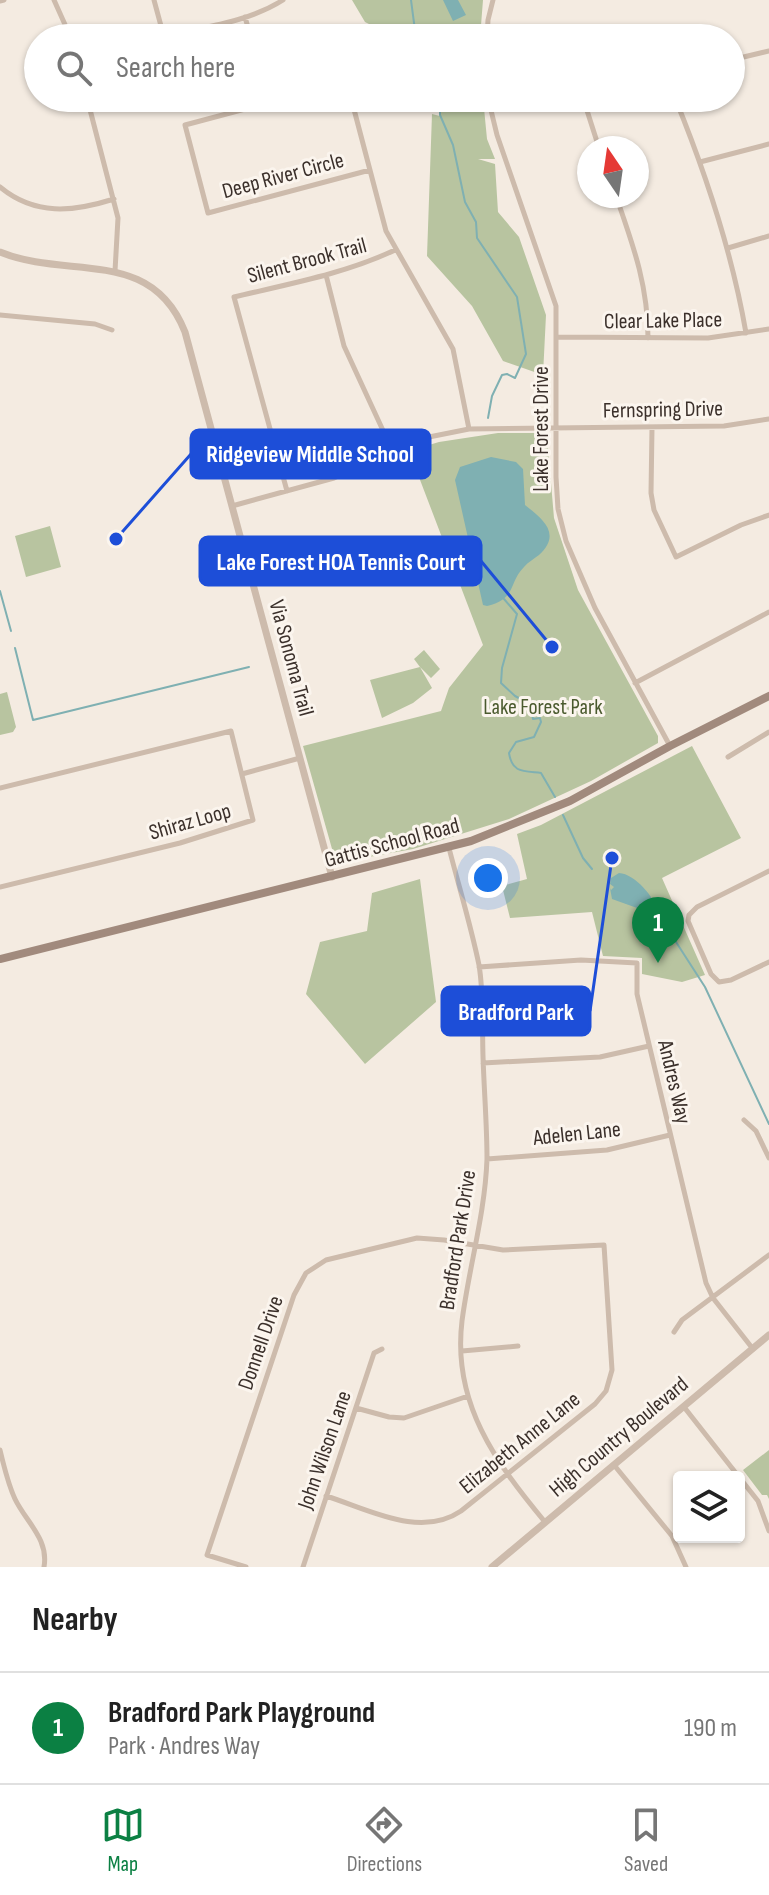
<!DOCTYPE html>
<html lang="en">
<head>
<meta charset="utf-8">
<style>
	:root { --surface:#fff; --page:#f2f2f2; --text:#222; --muted:#767676; --line:#e0e0e0; --accent:#0b8043 }
	body { margin:0; font-family:"Sofia Sans Condensed",sans-serif; background:var(--page); color:var(--text) }
	.controls { position:absolute; right:24px; bottom:24px; display:grid; overflow:hidden; border-radius:8px; box-shadow:0 2px 6px #0004 }
	.controls button { width:72px; height:72px; display:grid; place-items:center; padding:0; border:0; border-bottom:2px solid var(--line); background:var(--surface); color:var(--text); font:40px sans-serif }
	.compass { position:absolute; left:577px; top:136px; width:72px; height:72px; border-radius:50%; background:var(--surface); box-shadow:0 2px 6px #0004; rotate:347deg }
	.you { position:absolute; left:488px; top:878px; width:28px; height:28px; margin:-20px; border:6px solid #fff; border-radius:50%; background:#1a73e8; box-shadow:0 0 0 12px #1a73e833 }
	.badge { display:grid; place-items:center; width:52px; height:52px; border-radius:50%; background:var(--accent); color:#fff; font-size:26px; font-weight:700 }
	.pin { position:absolute; translate:-50% -66px; filter:drop-shadow(0 2px 4px #0008) }
	.pin::after { content:''; position:absolute; top:42px; width:28px; height:24px; background:inherit; clip-path:polygon(0 0,100% 0,50% 100%) }
	.list { margin:0; padding:0; list-style:none }
	h2 { display:flex; justify-content:space-between; align-items:center; height:104px; margin:0; padding:0 32px; font-size:34px }
	h2 small { font-size:26px; font-weight:400; color:var(--muted) }
	.list li { display:grid; grid-template-columns:52px 1fr auto; gap:24px; align-items:center; box-sizing:border-box; height:112px; padding:0 32px; border-top:2px solid var(--line) }
	.list b { display:block; font-size:30px; white-space:nowrap }
	.list p { margin:0; font-size:26px; white-space:nowrap; color:var(--muted) }
	.list em { font-size:26px; font-style:normal; color:var(--muted) }
	.icon { flex:none; width:44px; height:44px; fill:none; stroke:currentColor; stroke-width:2; stroke-linecap:round; stroke-linejoin:round }
	.map { position:relative; flex:none; width:769px; height:1567px; overflow:hidden }
	.search { position:absolute; background:var(--surface); box-shadow:0 2px 6px #0004; left:24px; right:24px; top:24px; height:88px; display:flex; align-items:center; gap:20px; box-sizing:border-box; padding:0 28px; border-radius:44px; color:var(--muted); font-size:30px }
	.sheet { height:216px; background:var(--surface) }
	nav { display:flex; justify-content:space-around; align-items:center; box-sizing:border-box; height:112px; border-top:2px solid var(--line); background:var(--surface); font-size:22px; color:var(--muted) }
	nav a { display:grid; justify-items:center; gap:4px }
	nav .on { color:var(--accent) }
	.map>svg:first-child { display:block }
	.green { fill:#b8c4a0 }
	.water { fill:#7fb0b2 }
	.lines { fill:none; stroke-linecap:round; stroke-linejoin:round }
	.stream { stroke:#7fb0b2; stroke-width:2 }
	.minor { stroke:#cdbbac; stroke-width:5 }
	.tertiary { stroke:#cdbbac; stroke-width:7 }
	.secondary { stroke:#a18a7d; stroke-width:8 }
	.labels { text-anchor:middle; dominant-baseline:central; stroke-width:6; stroke-linejoin:round; paint-order:stroke }
	.street-label { font-size:22px; fill:#3b302b; stroke:#fbf5ee }
	.park-label { font-size:22px; fill:#4a5a2e; stroke:#fbf5ee }
	.leader { fill:none; stroke:#1d4ed8; stroke-width:3 }
	.callout-dot { fill:#1d4ed8; stroke:#fbf5ee; stroke-width:3 }
	.callout { fill:#1d4ed8; stroke:#1d4ed8; stroke-width:3 }
	.callout-label { font-size:24px; text-anchor:middle; font-weight:bold; fill:#fff }
</style>
</head>
<body>
<div class="map">
<svg width="769" height="1567" viewBox="0 0 769 1567">
	<rect width="100%" height="100%" fill="#f4ebe1"/>
	<!-- green -->
	<path class="green" d="M352,0H483L480,38H379L375,27L365,22Z
		M440,98H483L487,139L495,159H478L495,164L498,212L519,237L546,315L543,375L503,361L472,306L427,256L432,114L440,116Z
		M498,433H545L547,436L554,518L578,590L658,736V743L591,781L509,819L413,849L336,863L303,746L441,711L449,688L483,645L409,451L439,442Z
		M50,526L61,567L26,577L15,536Z
		M424,650L440,669L431,678L420,667L432,688L413,703L382,718L370,680L420,667L414,659Z
		M7,692L16,727L13,732L0,735V694Z
		M692,746L741,838L662,878L705,975L682,982L642,974V958L603,956L592,912L510,918L502,886L527,879L517,834L541,825Z
		M420,879L436,1002L365,1064L306,994L320,942L367,931L372,893Z
		M769,1450V1499L767,1495H762L743,1470Z"/>
	<!-- water -->
	<path class="water" d="M443,0H458L466,15L453,21Z
		M491,457L516,462L523,469L525,505C541,518 563,533 539,555C534,559 528,562 524,567C508,583 517,599 487,606L483,605L455,480L460,467Z
		M619,873C635,874 655,897 658,913H651L612,899L610,888L611,890L614,887L610,884L611,878Z"/>
	<g class="lines">
		<!-- stream -->
		<path class="stream" d="M411,0L416,38
			M440,98V115L453,145L465,202L476,222L477,238L517,297L526,354L515,378L507,374L502,375L492,396L488,418
			M0,591L11,631
			M504,599L517,614L502,668L501,683L515,696L530,704L533,719L540,718L541,722L534,737L516,742L509,753C512,773 523,771 541,773L555,797
			M15,648L33,720L249,667
			M563,815L583,858L592,869
			M658,914L705,987L769,1124"/>
		<!-- minor -->
		<path class="minor" d="M54,0L71,38
			M154,0L164,37C203,27 249,22 283,0
			M0,1L4,0
			M245,17L251,38
			M487,38L488,20L493,0
			M731,60L769,51
			M87,98L118,218L115,271
			M287,98L185,125L208,213L370,170
			M351,98L386,231L453,349L469,429
			M488,98L497,135L556,306V477L558,509L566,541L595,608L670,746
			M583,98L599,148
			M675,98C706,174 732,252 746,333
			M700,162L769,144
			M0,187C35,216 73,212 114,199
			M616,196C633,245 648,285 648,338
			M728,248L769,236
			M326,275L344,346L392,450
			M0,315L95,324L112,330
			M557,337L708,338L769,329
			M652,428L651,493L654,510L676,557L741,525L769,515
			M287,491L234,297C288,284 344,274 395,250
			M232,506L334,478L392,450L429,437L469,429L724,426L769,419
			M635,683L769,612
			M728,757L769,732
			M242,774L300,758
			M0,788L231,731L253,820L180,843L0,887
			M449,848C459,887 471,926 479,965C484,995 482,1026 483,1056C484,1090 487,1125 487,1159C485,1214 469,1267 462,1321C452,1403 496,1463 545,1522
			M769,871L697,907L689,915L688,921L711,974L719,982L731,980L769,962
			M479,967L581,960L637,963V994L706,1283L713,1298L753,1349
			M483,1063L600,1057L649,1046
			M744,1120L756,1131L769,1158
			M487,1159L607,1150L670,1135
			M674,1332L682,1320L769,1255
			M462,1351L518,1346
			M684,1407L739,1477
			M356,1408L389,1417L404,1418L468,1396
			M0,1450C4,1467 8,1484 15,1499C26,1522 49,1539 44,1567
			M614,1465L672,1536L686,1567
			M739,1477L758,1501L769,1531
			M246,1567L207,1555L294,1295L306,1273L326,1260L417,1238L444,1240L503,1250L604,1245L612,1370L606,1391L595,1404L461,1511C420,1539 368,1509 326,1496
			M303,1567L374,1353L382,1349"/>
		<!-- tertiary -->
		<path class="tertiary" d="M0,252C68,280 151,246 185,332L332,877
			M492,1567L769,1335"/>
		<!-- secondary -->
		<path class="secondary" d="M0,959L471,841L570,801L670,746L769,696"/>
	</g>
	<g class="labels">
		<!-- street labels -->
		<g class="street-label">
			<text transform="translate(283 176) rotate(-15)">Deep River Circle</text>
			<text transform="translate(307 261) rotate(-15)">Silent Brook Trail</text>
			<text transform="translate(663 321) rotate(-1)">Clear Lake Place</text>
			<text transform="translate(663 410) rotate(-1)">Fernspring Drive</text>
			<text transform="translate(541 429) rotate(-90)">Lake Forest Drive</text>
			<text transform="translate(291 658) rotate(75)">Via Sonoma Trail</text>
			<text transform="translate(190 822) rotate(-16)">Shiraz Loop</text>
			<text transform="translate(392 843) rotate(-15)">Gattis School Road</text>
			<text transform="translate(674 1082) rotate(77)">Andres Way</text>
			<text transform="translate(577 1134) rotate(-6)">Adelen Lane</text>
			<text transform="translate(458 1240) rotate(-81)">Bradford Park Drive</text>
			<text transform="translate(261 1343) rotate(-71)">Donnell Drive</text>
			<text transform="translate(619 1437) rotate(-40)">High Country Boulevard</text>
			<text transform="translate(520 1443) rotate(-39)">Elizabeth Anne Lane</text>
			<text transform="translate(325 1450) rotate(-71)">John Wilson Lane</text>
		</g>
		<!-- park labels -->
		<g class="park-label">
			<text x="543" y="707">Lake Forest Park</text>
		</g>
	</g>
	<!-- callouts -->
	<path class="leader" d="M116 539L191 454M552 647L481 561M612 858L590 1011"/>
	<g class="callout-dot">
		<circle cx="116" cy="539" r="8"/>
		<circle cx="552" cy="647" r="8"/>
		<circle cx="612" cy="858" r="8"/>
	</g>
	<g class="callout">
		<rect x="191" y="430" width="239" height="48" rx="8"/>
		<rect x="200" y="537" width="281" height="48" rx="8"/>
		<rect x="442" y="987" width="148" height="48" rx="8"/>
	</g>
	<g class="callout-label">
		<text x="310" y="462">Ridgeview Middle School</text>
		<text x="341" y="570">Lake Forest HOA Tennis Court</text>
		<text x="516" y="1020">Bradford Park</text>
	</g>
</svg>
<div class="controls">
<button><svg class="icon" aria-label="layers" viewBox="0 0 24 24"><path d="M12 4l9 5-9 5-9-5zM3 14l9 5 9-5"/></svg></button>
</div>
<svg class="compass" viewBox="-18 -18 36 36"><path d="M0-13l5 13h-10z" fill="#e53935"/><path d="M0 13l5-13h-10z" fill="#767676"/></svg>
<div class="you"></div>
<div class="pin badge" style="left:658px;top:963px">1</div>
<div class="search"><svg class="icon" aria-label="search" viewBox="0 0 24 24"><circle cx="10" cy="10" r="6"/><path d="M15 15l6 6"/></svg>Search here</div>
</div>
<section class="sheet">
<h2>Nearby<small></small></h2>
<ul class="list">
<li><span class="badge">1</span><div><b>Bradford Park Playground</b><p>Park · Andres Way</p></div><em>190 m</em></li>
</ul>
</section>
<nav>
<a class="on"><svg class="icon" aria-label="map" viewBox="0 0 24 24"><path d="M3 6l6-2 6 2 6-2v14l-6 2-6-2-6 2zM9 4v14M15 6v14"/></svg>Map</a>
<a><svg class="icon" aria-label="directions" viewBox="0 0 24 24"><path d="M12 3l9 9-9 9-9-9zM9 14v-3h6M13 9l2 2-2 2"/></svg>Directions</a>
<a><svg class="icon" aria-label="saved" viewBox="0 0 24 24"><path d="M7 4h10v16l-5-4-5 4z"/></svg>Saved</a>
</nav>
</body>
</html>
